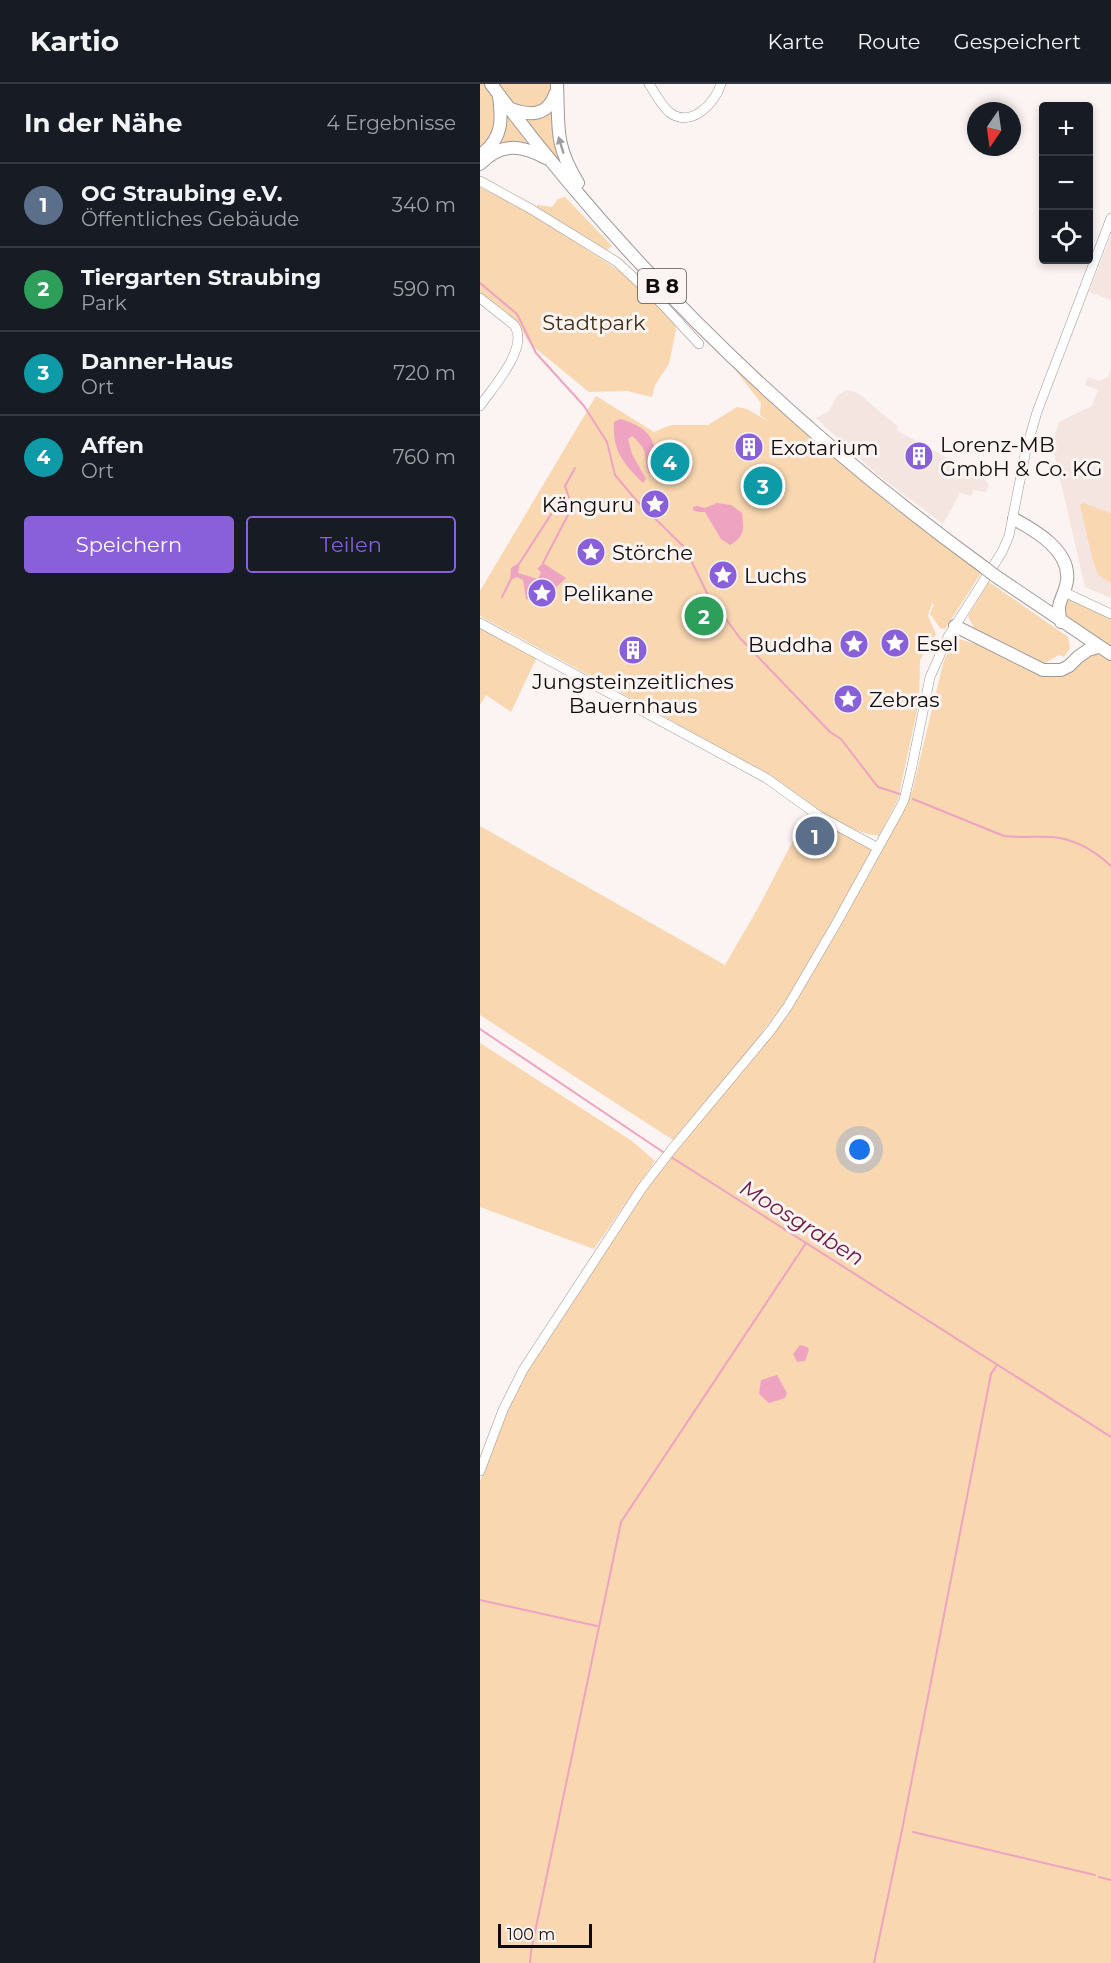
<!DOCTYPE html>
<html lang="de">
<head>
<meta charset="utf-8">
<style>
	:root { --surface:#171b24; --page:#20242c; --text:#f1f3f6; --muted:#9ea1a6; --line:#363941; --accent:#8960da }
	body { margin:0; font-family:Montserrat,sans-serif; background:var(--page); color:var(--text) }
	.controls { position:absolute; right:18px; top:18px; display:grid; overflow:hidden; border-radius:6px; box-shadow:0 3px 9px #0003 }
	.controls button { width:54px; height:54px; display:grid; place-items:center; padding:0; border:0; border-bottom:2px solid var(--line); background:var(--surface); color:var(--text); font:30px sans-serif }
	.compass { position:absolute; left:487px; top:18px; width:54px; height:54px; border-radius:50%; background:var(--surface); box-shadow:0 3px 9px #0003; rotate:193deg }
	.scale { position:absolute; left:18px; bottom:15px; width:94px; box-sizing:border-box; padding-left:6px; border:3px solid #0f0d0c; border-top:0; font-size:16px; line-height:21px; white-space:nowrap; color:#0f0d0c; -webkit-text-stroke:4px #fbf4f2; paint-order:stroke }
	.you { position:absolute; left:380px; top:1066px; width:21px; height:21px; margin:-15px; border:4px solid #fff; border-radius:50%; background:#1a73e8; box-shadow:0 0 0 9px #1a73e833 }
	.badge { display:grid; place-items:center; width:39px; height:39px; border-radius:50%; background:var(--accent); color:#fff; font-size:20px; font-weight:700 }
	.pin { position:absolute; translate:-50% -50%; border:3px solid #fff; box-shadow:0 2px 6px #0006 }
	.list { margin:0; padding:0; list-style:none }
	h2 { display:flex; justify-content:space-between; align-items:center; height:78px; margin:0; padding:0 24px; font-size:26px }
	h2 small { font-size:20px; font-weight:400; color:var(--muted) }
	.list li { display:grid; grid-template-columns:39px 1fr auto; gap:18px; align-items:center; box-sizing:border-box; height:84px; padding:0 24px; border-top:2px solid var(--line) }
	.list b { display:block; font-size:22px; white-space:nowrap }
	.list p { margin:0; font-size:20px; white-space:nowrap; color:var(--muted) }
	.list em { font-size:20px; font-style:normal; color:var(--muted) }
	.actions { display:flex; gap:12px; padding:18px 24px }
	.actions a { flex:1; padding:14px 0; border:2px solid var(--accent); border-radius:6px; text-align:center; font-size:21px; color:var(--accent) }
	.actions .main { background:var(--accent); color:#fff }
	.icon { flex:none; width:33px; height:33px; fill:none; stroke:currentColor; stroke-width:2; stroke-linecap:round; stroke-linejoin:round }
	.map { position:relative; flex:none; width:631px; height:1879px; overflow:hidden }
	header { display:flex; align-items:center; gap:36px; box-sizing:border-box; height:84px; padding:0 30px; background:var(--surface); border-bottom:2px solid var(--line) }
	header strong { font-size:28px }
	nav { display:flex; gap:33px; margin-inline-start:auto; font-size:21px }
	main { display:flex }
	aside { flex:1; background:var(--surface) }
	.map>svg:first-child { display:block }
	.built { fill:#f4e5e1 }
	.green { fill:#f8d7b1 }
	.water { fill:#eea3c1 }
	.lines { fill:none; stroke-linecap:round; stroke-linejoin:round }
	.stream { stroke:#eea3c1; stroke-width:2 }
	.minor-casing { stroke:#9e9896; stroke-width:10 }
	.major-casing { stroke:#9e9896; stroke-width:14 }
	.minor { stroke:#fff; stroke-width:9 }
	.major { stroke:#fff; stroke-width:12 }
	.major-bridge-casing { stroke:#9e9896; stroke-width:14; stroke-linecap:butt }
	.major-bridge { stroke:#fff; stroke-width:12 }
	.oneway { fill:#9f9e9e }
	.labels { text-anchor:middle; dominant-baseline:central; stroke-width:6; stroke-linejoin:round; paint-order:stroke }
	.shield { fill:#fbf4f2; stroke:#565251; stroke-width:1.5 }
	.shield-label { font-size:20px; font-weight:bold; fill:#0f0d0c }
	.park-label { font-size:21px; fill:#3f2b11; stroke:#fbf4f2 }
	.poi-label { font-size:21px; fill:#0f0d0c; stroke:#fbf4f2; text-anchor:start }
	.water-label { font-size:22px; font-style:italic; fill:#6d1943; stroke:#fbf4f2 }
</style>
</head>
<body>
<header>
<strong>Kartio</strong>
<nav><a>Karte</a><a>Route</a><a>Gespeichert</a></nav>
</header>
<main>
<aside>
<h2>In der Nähe<small>4 Ergebnisse</small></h2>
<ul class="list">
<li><span class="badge" style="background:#5c6f8a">1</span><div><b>OG Straubing e.V.</b><p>Öffentliches Gebäude</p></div><em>340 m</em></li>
<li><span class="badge" style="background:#2e9e5b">2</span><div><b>Tiergarten Straubing</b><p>Park</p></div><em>590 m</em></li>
<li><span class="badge" style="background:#0f9aa8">3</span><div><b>Danner-Haus</b><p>Ort</p></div><em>720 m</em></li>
<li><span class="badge" style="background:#0f9aa8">4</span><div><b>Affen</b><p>Ort</p></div><em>760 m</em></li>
</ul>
<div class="actions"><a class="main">Speichern</a><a>Teilen</a></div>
</aside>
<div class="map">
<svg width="631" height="1879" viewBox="0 0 631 1879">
	<rect width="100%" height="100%" fill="#fbf4f2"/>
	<!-- built -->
	<path class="built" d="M631,151V216L609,208Z
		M631,285V514L605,503L572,360L579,338L612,322L618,306L605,301L608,293L619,297L628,293Z
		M366,306L378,309L418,343L416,346L501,392L509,400L506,408L494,406L491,412L480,409L463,440L398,391L336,334L349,327L357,312Z"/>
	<!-- green -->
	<path class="green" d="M0,0H5C14,12 22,38 13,52C10,57 4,62 0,67Z
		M17,0H74L73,6L59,25L35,22Z
		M72,24L84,79L81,80L44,34Z
		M25,26L55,61L17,63Z
		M0,103L54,131L152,195L195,240L196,246L189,280L175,301L172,313L147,307L109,308L49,259L38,240L0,209Z
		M85,113L132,162L127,166L56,123L58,121L72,123L78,115Z
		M247,275L410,421L501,489L465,545L460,544L450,530L454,520L452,519L448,532L456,550L440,576L439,618L418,715L399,752C355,746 320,711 284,689C190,635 95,584 0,532V507L116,312L174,348L191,341H228L257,323L267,325L291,339L280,331L281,319Z
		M603,419L631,429V499L618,491L612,473L600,421Z
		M509,498L588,553L590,564L584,573L579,571L565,579L541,571L496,548L488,532Z
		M592,515L631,534V564L586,535L584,521L586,517Z
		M0,544L57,573L31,628L6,611L0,621Z
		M476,554L499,561L554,589L569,593L583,592L603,574L618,569L631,576V1879H0V1397L26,1330L44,1291L123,1169L182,1084L310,928L430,708H432L463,580L469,564Z
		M327,730L394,765C360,824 329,888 287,942C257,981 224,1018 193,1056L0,931V742L245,881L278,824Z
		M0,959L152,1057L175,1077L114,1165L0,1123Z"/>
	<!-- water -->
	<path class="water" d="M140,335C158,340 175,349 175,370C175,377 171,383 173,390L169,389C162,372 171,368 152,352L148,355L152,370L166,395L163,399C144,380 132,367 134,338Z
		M237,419L251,421L262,429C264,445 265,452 250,461L241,455L225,428H218L213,426V423L217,422L225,424Z
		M40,478L38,489L58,495L61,488L57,485L63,479L86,494L73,506L70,518L63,520L46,515L43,496L37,493L30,496L31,484Z
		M320,1261L327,1263L329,1266L325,1277L317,1278L313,1270Z
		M297,1291L307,1309L305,1314L289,1319L279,1310L281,1296Z"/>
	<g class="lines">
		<!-- stream -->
		<path class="stream" d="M0,199L37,230L56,269L104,322L127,358L135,391L156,416L205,464L227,509L259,553L350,648L361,655L398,703L420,710
			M63,479L89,429L83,419
			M39,480L77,421L89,414L85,402L95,384
			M22,513L31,495
			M433,715L524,752C541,754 556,752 572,753C595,755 615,767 631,782
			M0,945L186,1070
			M191,1073L631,1353
			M0,1516L117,1542
			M433,1748L615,1791
			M619,1793L631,1796
			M50,1879L51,1867L141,1438L326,1159
			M394,1879L422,1746L511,1290L517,1281"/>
		<!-- minor casing -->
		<g class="minor-casing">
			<path id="minor" d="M169,0C175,9 181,21 189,28C210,45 235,20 241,0
				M0,97L51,125L137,178L183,221L219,260
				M0,214L34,241C50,263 13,303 0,322
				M584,508L631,530
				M0,539L286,694L339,732L398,764
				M0,1387L23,1326L43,1286L162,1104L192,1065L291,946L308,922L356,840L419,726L424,716L431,687L450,593L468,553L522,468L529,452L546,366L557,328L631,134"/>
		</g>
		<!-- major casing -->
		<g class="major-casing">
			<path id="major" d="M11,0C149,186 318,348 505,484
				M77,0C79,43 74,60 98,99
				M31,25C50,32 68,32 75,10
				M3,69C23,53 22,35 19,12
				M0,80C21,58 41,61 66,74
				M534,435C556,447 591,467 587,497C584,516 575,516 581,538
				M514,491L631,570
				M475,542L563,586H581L589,582L598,573L608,566L618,563"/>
		</g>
		<!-- minor -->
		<use href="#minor" class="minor"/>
		<!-- major -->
		<use href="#major" class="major"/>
		<!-- major-bridge casing -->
		<g class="major-bridge-casing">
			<path id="major-bridge" d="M505,484L514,491"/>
		</g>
		<!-- major-bridge -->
		<use href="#major-bridge" class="major-bridge"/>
	</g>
	<!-- one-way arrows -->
	<defs><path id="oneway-solid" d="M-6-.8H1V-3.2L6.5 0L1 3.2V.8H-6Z" transform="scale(1.5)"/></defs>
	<use class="oneway" href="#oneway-solid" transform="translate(81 61) rotate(-107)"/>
	<!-- icons -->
	<defs>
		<g id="building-disc" transform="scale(1.5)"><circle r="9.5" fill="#8960da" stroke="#fbf4f2"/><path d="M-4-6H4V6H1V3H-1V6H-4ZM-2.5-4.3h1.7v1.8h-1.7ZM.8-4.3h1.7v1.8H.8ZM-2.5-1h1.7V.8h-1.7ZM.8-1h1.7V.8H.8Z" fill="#fff"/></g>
		<g id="sight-disc" transform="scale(1.5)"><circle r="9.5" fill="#8960da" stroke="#fbf4f2"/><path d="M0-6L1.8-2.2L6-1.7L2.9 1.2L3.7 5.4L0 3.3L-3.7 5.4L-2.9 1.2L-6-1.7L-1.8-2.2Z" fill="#fff"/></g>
	</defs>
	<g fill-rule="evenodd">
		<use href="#building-disc" x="269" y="363"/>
		<use href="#building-disc" x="439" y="372"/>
		<use href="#sight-disc" x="175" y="420"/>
		<use href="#sight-disc" x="111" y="468"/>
		<use href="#sight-disc" x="243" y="491"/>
		<use href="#sight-disc" x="62" y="509"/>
		<use href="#sight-disc" x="415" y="559"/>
		<use href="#sight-disc" x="374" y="560"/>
		<use href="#building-disc" x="153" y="566"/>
		<use href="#sight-disc" x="368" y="615"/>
	</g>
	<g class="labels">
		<!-- shield labels -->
		<rect class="shield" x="158" y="185" width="48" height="34" rx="4.5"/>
		<g class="shield-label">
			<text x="182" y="202">B 8</text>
		</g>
		<!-- park labels -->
		<g class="park-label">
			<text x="114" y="238">Stadtpark</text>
		</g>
		<!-- poi labels -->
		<g class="poi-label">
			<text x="460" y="360">Lorenz-MB<tspan x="460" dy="24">GmbH &amp; Co. KG</tspan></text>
			<text x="290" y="363">Exotarium</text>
			<text x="154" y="420" text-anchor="end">Känguru</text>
			<text x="132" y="468">Störche</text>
			<text x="264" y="491">Luchs</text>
			<text x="83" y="509">Pelikane</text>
			<text x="436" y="559">Esel</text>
			<text x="353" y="560" text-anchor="end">Buddha</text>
			<text x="153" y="597" text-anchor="middle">Jungsteinzeitliches<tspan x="153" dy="24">Bauernhaus</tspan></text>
			<text x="389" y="615">Zebras</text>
		</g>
		<!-- water labels -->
		<g class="water-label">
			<text transform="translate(322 1139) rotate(32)">Moosgraben</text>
		</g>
	</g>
</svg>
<div class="controls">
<button>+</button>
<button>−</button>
<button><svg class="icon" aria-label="locate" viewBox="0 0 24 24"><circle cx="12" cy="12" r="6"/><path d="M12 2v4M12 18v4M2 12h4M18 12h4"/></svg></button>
</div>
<svg class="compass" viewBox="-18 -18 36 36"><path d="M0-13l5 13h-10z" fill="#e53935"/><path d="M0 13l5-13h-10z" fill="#9ea1a6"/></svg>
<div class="scale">100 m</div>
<div class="you"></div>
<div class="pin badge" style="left:335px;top:752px;background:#5c6f8a">1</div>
<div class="pin badge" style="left:224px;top:532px;background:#2e9e5b">2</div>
<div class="pin badge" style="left:283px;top:402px;background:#0f9aa8">3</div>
<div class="pin badge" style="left:190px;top:378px;background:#0f9aa8">4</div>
</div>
</main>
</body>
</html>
